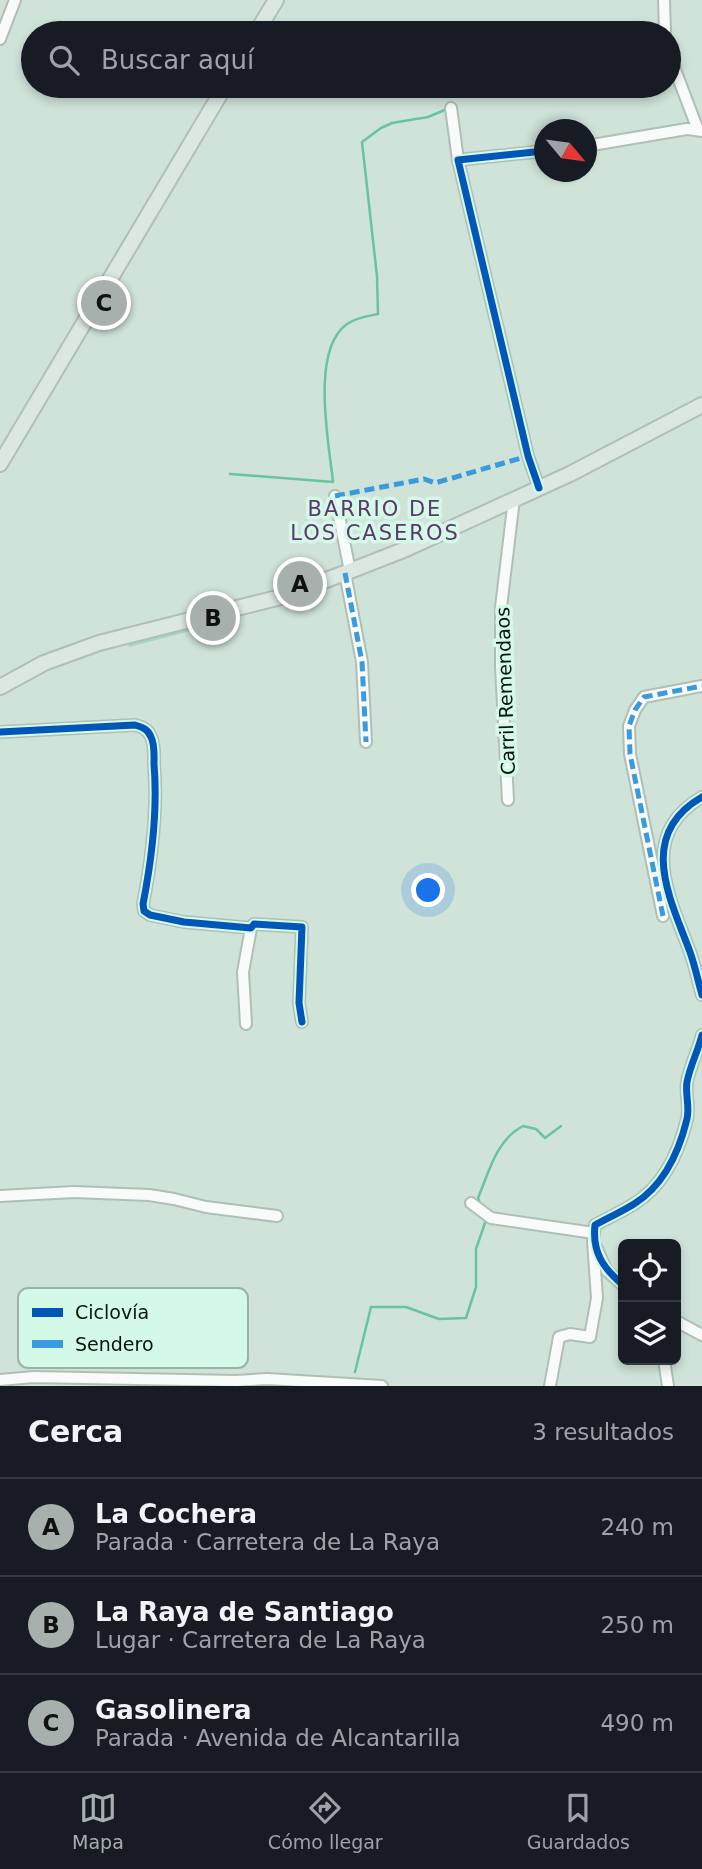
<!DOCTYPE html>
<html lang="es">
<head>
<meta charset="utf-8">
<style>
	:root { --surface:#171b24; --page:#20242c; --text:#f1f3f6; --muted:#9ea1a6; --line:#363941; --accent:#a8b0ae }
	body { margin:0; font-family:"DejaVu Sans",sans-serif; background:var(--page); color:var(--text) }
	.controls { position:absolute; right:21px; bottom:21px; display:grid; overflow:hidden; border-radius:10px; box-shadow:0 4px 10px #0003 }
	.controls button { width:63px; height:63px; display:grid; place-items:center; padding:0; border:0; border-bottom:2px solid var(--line); background:var(--surface); color:var(--text); font:35px sans-serif }
	.compass { position:absolute; left:534px; top:119px; width:63px; height:63px; border-radius:50%; background:var(--surface); box-shadow:0 4px 10px #0003; rotate:119deg }
	.you { position:absolute; left:429px; top:891px; width:24px; height:24px; margin:-18px; border:5px solid #fff; border-radius:50%; background:#1a73e8; box-shadow:0 0 0 10px #1a73e833 }
	.badge { display:grid; place-items:center; width:46px; height:46px; border-radius:50%; background:var(--accent); color:#111; font-size:23px; font-weight:700 }
	.pin { position:absolute; translate:-50% -50%; border:4px solid #fff; box-shadow:0 2px 7px #0006 }
	.list { margin:0; padding:0; list-style:none }
	h2 { display:flex; justify-content:space-between; align-items:center; height:91px; margin:0; padding:0 28px; font-size:30px }
	h2 small { font-size:23px; font-weight:400; color:var(--muted) }
	.list li { display:grid; grid-template-columns:46px 1fr auto; gap:21px; align-items:center; box-sizing:border-box; height:98px; padding:0 28px; border-top:2px solid var(--line) }
	.list b { display:block; font-size:26px; white-space:nowrap }
	.list p { margin:0; font-size:23px; white-space:nowrap; color:var(--muted) }
	.list em { font-size:23px; font-style:normal; color:var(--muted) }
	.icon { flex:none; width:38px; height:38px; fill:none; stroke:currentColor; stroke-width:2; stroke-linecap:round; stroke-linejoin:round }
	.map { position:relative; flex:none; width:702px; height:1386px; overflow:hidden }
	.search { position:absolute; background:var(--surface); box-shadow:0 4px 10px #0003; left:21px; right:21px; top:21px; height:77px; display:flex; align-items:center; gap:18px; box-sizing:border-box; padding:0 24px; border-radius:38px; color:var(--muted); font-size:26px }
	.sheet { height:385px; background:var(--surface) }
	nav { display:flex; justify-content:space-around; align-items:center; box-sizing:border-box; height:98px; border-top:2px solid var(--line); background:var(--surface); font-size:19px; color:var(--muted) }
	nav a { display:grid; justify-items:center; gap:4px }
	nav .on { color:var(--accent) }
	.map>svg:first-child { display:block }
	.green { fill:#a8d7c1 }
	.lines { fill:none; stroke-linecap:round; stroke-linejoin:round }
	.stream { stroke:#68c4a0; stroke-width:2.5 }
	.minor-casing { stroke:#afbfb7; stroke-width:14 }
	.major-casing { stroke:#b3bdb9; stroke-width:18 }
	.minor { stroke:#f8fbf9; stroke-width:10 }
	.major { stroke:#dbe8e2; stroke-width:14 }
	.quiet { stroke:#3a9ade; stroke-width:5; stroke-dasharray:10 5; stroke-linecap:butt }
	.cycleway-casing { stroke:#d4f9e6; stroke-width:11 }
	.cycleway { stroke:#0057b8; stroke-width:7 }
	.labels { text-anchor:middle; dominant-baseline:central; stroke-width:7; stroke-linejoin:round; paint-order:stroke }
	.street-label { font-size:19px; fill:#091610; stroke:#d4f9e6 }
	.neighbourhood-label { font-size:21px; letter-spacing:2px; fill:#5c376f; stroke:#d4f9e6 }
	.key { fill:#d4f9e6; stroke:#97b5a6; stroke-width:2 }
	.key-label { font-size:19px; fill:#091610 }
</style>
</head>
<body>
<div class="map">
<svg width="702" height="1386" viewBox="0 0 702 1386">
	<rect width="100%" height="100%" fill="#cfe3d9"/>
	<!-- green -->
	<path class="green" d="M213,618L214,625L129,647L127,640Z"/>
	<g class="lines">
		<!-- stream -->
		<path class="stream" d="M230,474L333,482C329,443 310,350 347,324C355,318 368,316 378,314L377,276L362,142L381,128L392,123L428,117L447,109
			M480,1204L478,1198C489,1172 496,1140 523,1126L536,1129L545,1138L561,1126
			M355,1372L371,1307H406L439,1319L466,1318L476,1287V1249L486,1220"/>
		<!-- minor casing -->
		<g class="minor-casing">
			<path id="minor" d="M664,0L665,33
				M0,39L15,0
				M669,54L698,130
				M451,108L458,160
				M586,146L687,129L702,131
				M539,488L528,456L458,160L544,151
				M335,496L350,571
				M345,573L362,662L366,742
				M0,732L135,725C142,727 148,729 151,737C155,745 154,755 154,764C158,811 152,858 143,904L144,911L150,915L184,922L251,928L254,924L302,927L299,1003L302,1022
				M702,797C636,835 670,898 690,952C695,966 698,981 702,995
				M508,800L501,666V607L514,499
				M663,916L630,754L629,726L635,710L644,697L702,686
				M246,1024L243,972L251,928
				M0,1196L74,1192L149,1195L174,1199L206,1207L277,1216
				M471,1203L491,1218L594,1233
				M596,1247L607,1271L623,1285
				M676,1321L702,1335
				M664,1360L668,1386
				M0,1380L34,1377L236,1381L267,1379L382,1386
				M550,1386L559,1337L570,1334L590,1337L597,1298L593,1241L595,1225C608,1218 621,1212 634,1204C663,1186 679,1152 687,1119C690,1107 685,1094 687,1082C690,1066 698,1051 702,1035"/>
		</g>
		<!-- major casing -->
		<g class="major-casing">
			<path id="major" d="M256,33L276,0
				M0,464L225,86
				M0,687L44,663L99,643L281,597L350,571L406,549L570,474L702,405"/>
		</g>
		<!-- minor -->
		<use href="#minor" class="minor"/>
		<!-- major -->
		<use href="#major" class="major"/>
		<!-- quiet -->
		<path class="quiet" d="M335,496L424,479L435,483L528,456
			M345,573L362,662L366,742
			M663,916L630,754L629,726L635,710L644,697L702,686"/>
		<!-- cycleway casing -->
		<g class="cycleway-casing">
			<path id="cycleway" d="M539,488L528,456L458,160L544,151
				M0,732L135,725C142,727 148,729 151,737C155,745 154,755 154,764C158,811 152,858 143,904L144,911L150,915L184,922L251,928L254,924L302,927L299,1003L302,1022
				M702,797C636,835 670,898 690,952C695,966 698,981 702,995
				M623,1285C603,1268 592,1252 595,1225C608,1218 621,1212 634,1204C663,1186 679,1152 687,1119C690,1107 685,1094 687,1082C690,1066 698,1051 702,1035"/>
		</g>
		<!-- cycleway -->
		<use href="#cycleway" class="cycleway"/>
	</g>
	<g class="labels">
		<!-- street labels -->
		<g class="street-label">
			<text transform="translate(505 691) rotate(-92)">Carril Remendaos</text>
		</g>
		<!-- neighbourhood labels -->
		<g class="neighbourhood-label">
			<text x="375" y="509">BARRIO DE<tspan x="375" dy="24">LOS CASEROS</tspan></text>
		</g>
	</g>
	<!-- legend -->
	<rect x="18" y="1288" width="230" height="80" rx="10" class="key"/>
	<rect x="32" y="1308" width="31" height="9" fill="#0057b8"/>
	<rect x="32" y="1340" width="31" height="8" fill="#3a9ade"/>
	<g class="key-label">
		<text x="75" y="1319">Ciclovía</text>
		<text x="75" y="1351">Sendero</text>
	</g>
</svg>
<div class="controls">
<button><svg class="icon" aria-label="locate" viewBox="0 0 24 24"><circle cx="12" cy="12" r="6"/><path d="M12 2v4M12 18v4M2 12h4M18 12h4"/></svg></button>
<button><svg class="icon" aria-label="layers" viewBox="0 0 24 24"><path d="M12 4l9 5-9 5-9-5zM3 14l9 5 9-5"/></svg></button>
</div>
<svg class="compass" viewBox="-18 -18 36 36"><path d="M0-13l5 13h-10z" fill="#e53935"/><path d="M0 13l5-13h-10z" fill="#9ea1a6"/></svg>
<div class="you"></div>
<div class="pin badge" style="left:300px;top:584px">A</div>
<div class="pin badge" style="left:213px;top:618px">B</div>
<div class="pin badge" style="left:104px;top:303px">C</div>
<div class="search"><svg class="icon" aria-label="search" viewBox="0 0 24 24"><circle cx="10" cy="10" r="6"/><path d="M15 15l6 6"/></svg>Buscar aquí</div>
</div>
<section class="sheet">
<h2>Cerca<small>3 resultados</small></h2>
<ul class="list">
<li><span class="badge">A</span><div><b>La Cochera</b><p>Parada · Carretera de La Raya</p></div><em>240 m</em></li>
<li><span class="badge">B</span><div><b>La Raya de Santiago</b><p>Lugar · Carretera de La Raya</p></div><em>250 m</em></li>
<li><span class="badge">C</span><div><b>Gasolinera</b><p>Parada · Avenida de Alcantarilla</p></div><em>490 m</em></li>
</ul>
</section>
<nav>
<a class="on"><svg class="icon" aria-label="map" viewBox="0 0 24 24"><path d="M3 6l6-2 6 2 6-2v14l-6 2-6-2-6 2zM9 4v14M15 6v14"/></svg>Mapa</a>
<a><svg class="icon" aria-label="directions" viewBox="0 0 24 24"><path d="M12 3l9 9-9 9-9-9zM9 14v-3h6M13 9l2 2-2 2"/></svg>Cómo llegar</a>
<a><svg class="icon" aria-label="saved" viewBox="0 0 24 24"><path d="M7 4h10v16l-5-4-5 4z"/></svg>Guardados</a>
</nav>
</body>
</html>
